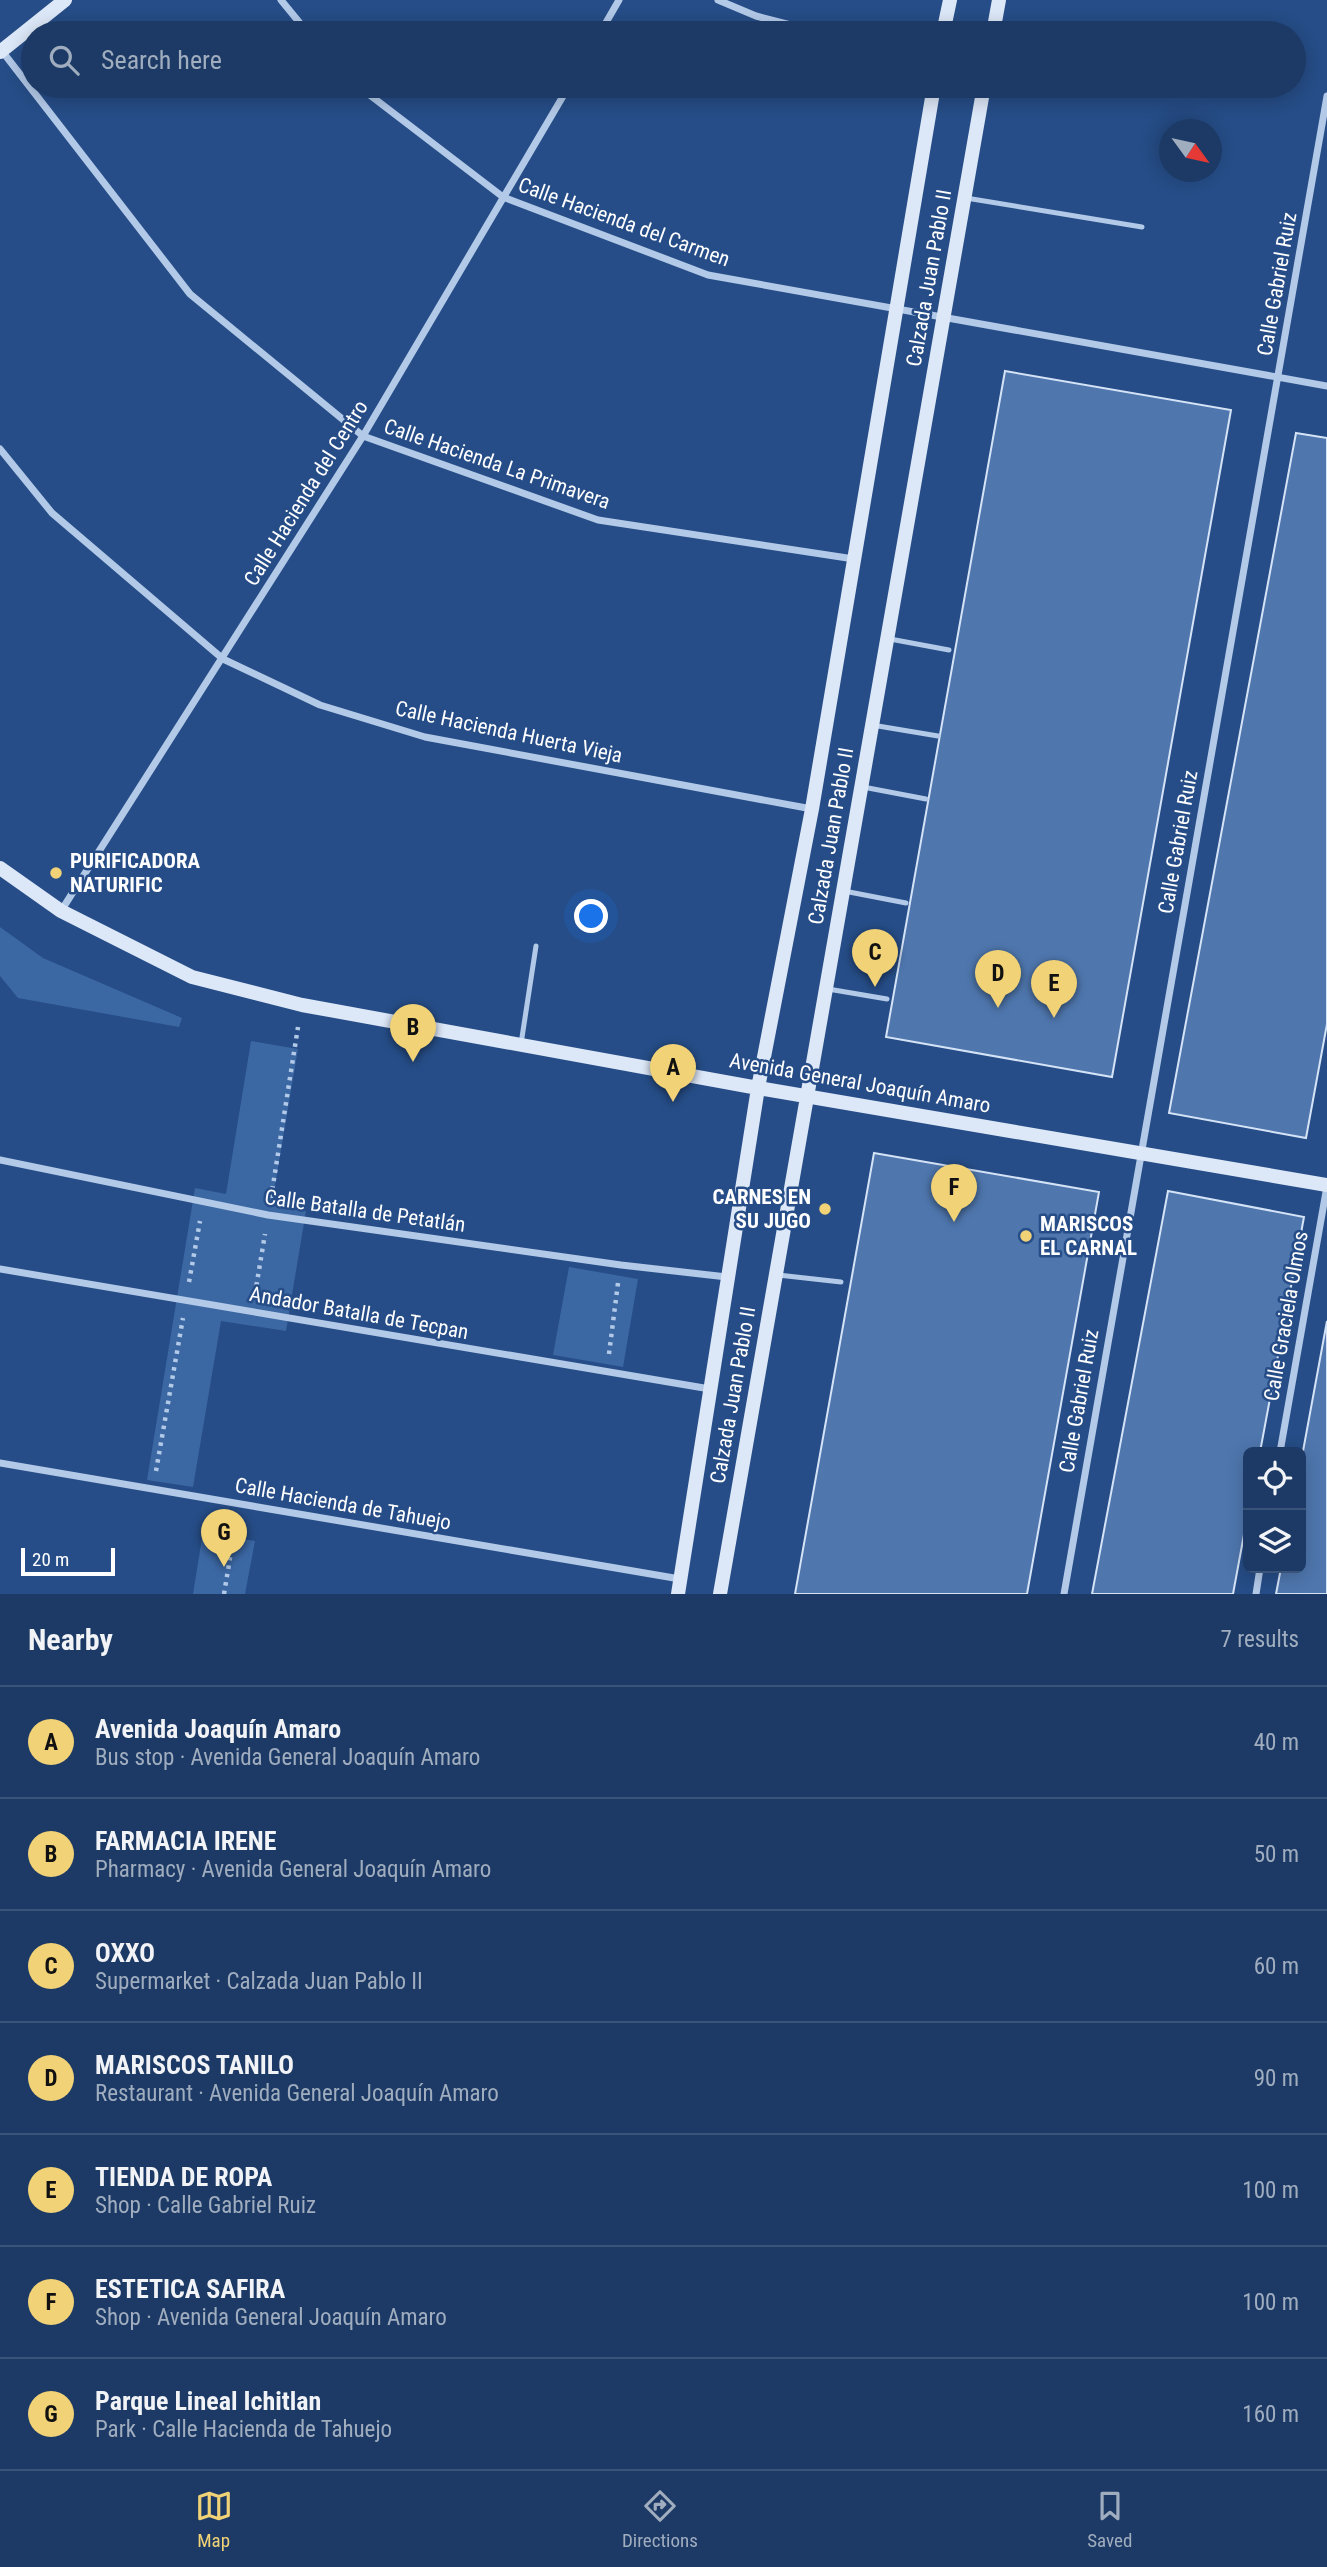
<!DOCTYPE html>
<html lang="en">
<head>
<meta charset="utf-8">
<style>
	:root { --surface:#1c3a65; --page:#25416b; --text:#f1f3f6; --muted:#a0adbf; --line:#3a5479; --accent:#f1d277 }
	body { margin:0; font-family:"Roboto Condensed",sans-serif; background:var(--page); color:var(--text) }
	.controls { position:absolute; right:21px; bottom:21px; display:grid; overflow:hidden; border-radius:10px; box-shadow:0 4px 18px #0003 }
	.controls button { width:63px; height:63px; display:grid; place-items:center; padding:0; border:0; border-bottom:2px solid var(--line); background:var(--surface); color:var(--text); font:35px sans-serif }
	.compass { position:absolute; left:1159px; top:119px; width:63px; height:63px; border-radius:50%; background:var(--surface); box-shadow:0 4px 18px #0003; rotate:123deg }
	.scale { position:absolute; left:21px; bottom:18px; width:94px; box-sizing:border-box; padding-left:7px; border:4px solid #fff; border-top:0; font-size:19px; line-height:24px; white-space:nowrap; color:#fff; -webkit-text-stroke:5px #264d87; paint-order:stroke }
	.you { position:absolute; left:592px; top:917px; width:24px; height:24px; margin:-18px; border:5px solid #fff; border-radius:50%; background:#1a73e8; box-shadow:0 0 0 10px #1a73e833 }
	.badge { display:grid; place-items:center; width:46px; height:46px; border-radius:50%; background:var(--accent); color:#111; font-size:23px; font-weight:700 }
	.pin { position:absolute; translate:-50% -58px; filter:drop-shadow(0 2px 4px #0008) }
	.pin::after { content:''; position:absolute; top:37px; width:24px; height:21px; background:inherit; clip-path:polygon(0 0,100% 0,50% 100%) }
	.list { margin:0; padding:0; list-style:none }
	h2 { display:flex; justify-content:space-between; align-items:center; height:91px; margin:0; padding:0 28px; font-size:30px }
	h2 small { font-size:23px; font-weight:400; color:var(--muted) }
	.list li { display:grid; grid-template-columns:46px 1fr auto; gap:21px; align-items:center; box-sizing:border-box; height:112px; padding:0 28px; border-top:2px solid var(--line) }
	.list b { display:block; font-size:26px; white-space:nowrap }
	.list p { margin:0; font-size:23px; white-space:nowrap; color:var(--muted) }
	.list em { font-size:23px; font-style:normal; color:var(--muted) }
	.icon { flex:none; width:38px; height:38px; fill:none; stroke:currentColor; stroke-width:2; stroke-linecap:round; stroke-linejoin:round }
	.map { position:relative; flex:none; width:1327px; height:1594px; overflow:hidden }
	.search { position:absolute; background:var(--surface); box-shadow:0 4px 18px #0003; left:21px; right:21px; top:21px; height:77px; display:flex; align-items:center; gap:18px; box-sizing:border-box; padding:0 24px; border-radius:38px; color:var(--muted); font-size:26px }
	.sheet { height:875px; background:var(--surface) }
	nav { display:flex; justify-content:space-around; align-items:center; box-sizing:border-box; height:98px; border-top:2px solid var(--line); background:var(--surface); font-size:19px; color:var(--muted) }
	nav a { display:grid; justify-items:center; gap:4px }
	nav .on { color:var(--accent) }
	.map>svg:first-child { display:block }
	.green { fill:#3b67a3 }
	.building { fill:#4f77ae; stroke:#d5e3f7; stroke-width:2 }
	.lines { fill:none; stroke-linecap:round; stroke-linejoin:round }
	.path { stroke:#b2c9e8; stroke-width:4.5; stroke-dasharray:3.5 5; stroke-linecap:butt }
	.lane { stroke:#b2c9e8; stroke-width:5 }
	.street { stroke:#b2c9e8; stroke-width:7 }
	.secondary { stroke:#dce7f7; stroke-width:14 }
	.poi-dot { fill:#f1d277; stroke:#264d87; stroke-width:2.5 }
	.labels { text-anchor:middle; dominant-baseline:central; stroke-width:5; stroke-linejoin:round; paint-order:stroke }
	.street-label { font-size:21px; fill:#fff; stroke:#264d87 }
	.poi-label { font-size:21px; font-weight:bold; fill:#fff; stroke:#264d87; text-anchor:start }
</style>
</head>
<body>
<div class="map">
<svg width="1327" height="1594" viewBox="0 0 1327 1594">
	<rect width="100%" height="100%" fill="#264d87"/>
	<!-- green -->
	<path class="green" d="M0,927L43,958L182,1018L179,1027L18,998L0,976Z
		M251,1041L298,1049L272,1203L306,1211L286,1331L221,1321L193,1487L147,1480L195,1188L226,1194Z
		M569,1267L638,1279L623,1367L553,1355Z
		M203,1532L255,1541L245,1594H193Z"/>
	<!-- building -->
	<path class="building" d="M1005,371L1231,410L1112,1077L886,1037Z
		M1296,433L1327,438V1024L1306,1138L1169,1113Z
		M874,1153L1099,1192L1027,1594H795Z
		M1168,1191L1304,1217L1260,1452H1248V1513L1233,1594H1092Z
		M1327,1321V1594H1276L1281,1568H1301V1462Z"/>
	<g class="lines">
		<!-- path -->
		<path class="path" d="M271,1198L298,1027
			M189,1282L200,1221
			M255,1294L265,1234
			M609,1354L618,1283
			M156,1471L183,1318
			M224,1594L236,1522"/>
		<!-- lane -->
		<path class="lane" d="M966,198L1142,227
			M890,639L949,650
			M872,725L938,736
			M863,787L926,799
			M844,891L906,903
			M828,989L887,999
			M521,1044L536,946
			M778,1275L841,1282"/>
		<!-- street -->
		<path class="street" d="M281,0L308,33
			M718,0L756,16L822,33
			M600,33L619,0
			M2,51L190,294L363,436L598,520L854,559
			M358,86L503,197L708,275L1327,386
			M0,449L52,513L223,659L320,705L425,737L812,809
			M61,911L363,436L569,86
			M0,1160L268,1215L621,1265L727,1277
			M0,1269L710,1389
			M1280,1452L1327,1186
			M0,1463L680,1579
			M1064,1594L1327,96
			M1256,1594L1260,1568"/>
		<!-- secondary -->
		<path class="secondary" d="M943,33L950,0
			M993,33L999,0
			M0,52L65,0
			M0,868L61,911L192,977L302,1005L758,1088L1327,1185
			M678,1594L758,1088L812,809L934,86
			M720,1594L984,86"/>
	</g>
	<!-- markers -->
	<g class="poi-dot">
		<circle cx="56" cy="873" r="7"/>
		<circle cx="825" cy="1209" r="7"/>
		<circle cx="1026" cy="1236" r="7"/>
	</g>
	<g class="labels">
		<!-- street labels -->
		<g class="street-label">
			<text transform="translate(624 222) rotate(20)">Calle Hacienda del Carmen</text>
			<text transform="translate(929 278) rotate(-80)">Calzada Juan Pablo II</text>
			<text transform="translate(1277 284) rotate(-80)">Calle Gabriel Ruiz</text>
			<text transform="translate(497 464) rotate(19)">Calle Hacienda La Primavera</text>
			<text transform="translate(306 493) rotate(-58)">Calle Hacienda del Centro</text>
			<text transform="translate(509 732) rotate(12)">Calle Hacienda Huerta Vieja</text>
			<text transform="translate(831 836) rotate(-80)">Calzada Juan Pablo II</text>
			<text transform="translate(1178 842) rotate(-80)">Calle Gabriel Ruiz</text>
			<text transform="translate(860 1083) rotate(10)">Avenida General Joaquín Amaro</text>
			<text transform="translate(365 1211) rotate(8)">Calle Batalla de Petatlán</text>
			<text transform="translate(359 1313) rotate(10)">Andador Batalla de Tecpan</text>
			<text transform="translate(1286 1316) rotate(-80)">Calle Graciela Olmos</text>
			<text transform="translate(733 1395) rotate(-80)">Calzada Juan Pablo II</text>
			<text transform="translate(1079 1401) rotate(-80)">Calle Gabriel Ruiz</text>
			<text transform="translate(343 1504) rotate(10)">Calle Hacienda de Tahuejo</text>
		</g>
		<!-- poi labels -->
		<g class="poi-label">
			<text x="70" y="861">PURIFICADORA<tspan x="70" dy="24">NATURIFIC</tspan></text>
			<text x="811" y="1197" text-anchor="end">CARNES EN<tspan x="811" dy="24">SU JUGO</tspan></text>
			<text x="1040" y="1224">MARISCOS<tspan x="1040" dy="24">EL CARNAL</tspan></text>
		</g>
	</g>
</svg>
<div class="controls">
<button><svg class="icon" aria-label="locate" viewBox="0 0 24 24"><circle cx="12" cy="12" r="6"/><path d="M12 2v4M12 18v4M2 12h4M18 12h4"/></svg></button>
<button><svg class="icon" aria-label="layers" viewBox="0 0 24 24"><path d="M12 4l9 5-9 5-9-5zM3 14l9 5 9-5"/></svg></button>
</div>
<svg class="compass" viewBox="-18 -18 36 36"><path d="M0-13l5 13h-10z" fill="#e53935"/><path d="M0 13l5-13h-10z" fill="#a0adbf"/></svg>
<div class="scale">20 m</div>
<div class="you"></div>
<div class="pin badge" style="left:673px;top:1102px">A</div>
<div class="pin badge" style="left:413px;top:1062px">B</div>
<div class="pin badge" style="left:875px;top:987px">C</div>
<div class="pin badge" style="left:998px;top:1008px">D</div>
<div class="pin badge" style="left:1054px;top:1018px">E</div>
<div class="pin badge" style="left:954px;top:1222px">F</div>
<div class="pin badge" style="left:224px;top:1567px">G</div>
<div class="search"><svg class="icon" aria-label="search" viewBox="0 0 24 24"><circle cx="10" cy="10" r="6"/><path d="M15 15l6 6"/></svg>Search here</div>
</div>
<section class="sheet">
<h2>Nearby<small>7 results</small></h2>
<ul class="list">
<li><span class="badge">A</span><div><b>Avenida Joaquín Amaro</b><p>Bus stop · Avenida General Joaquín Amaro</p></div><em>40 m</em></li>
<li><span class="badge">B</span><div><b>FARMACIA IRENE</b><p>Pharmacy · Avenida General Joaquín Amaro</p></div><em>50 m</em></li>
<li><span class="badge">C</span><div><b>OXXO</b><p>Supermarket · Calzada Juan Pablo II</p></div><em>60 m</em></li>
<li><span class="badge">D</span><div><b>MARISCOS TANILO</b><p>Restaurant · Avenida General Joaquín Amaro</p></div><em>90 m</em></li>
<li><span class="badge">E</span><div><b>TIENDA DE ROPA</b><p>Shop · Calle Gabriel Ruiz</p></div><em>100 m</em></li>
<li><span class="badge">F</span><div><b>ESTETICA SAFIRA</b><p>Shop · Avenida General Joaquín Amaro</p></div><em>100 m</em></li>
<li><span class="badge">G</span><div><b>Parque Lineal Ichitlan</b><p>Park · Calle Hacienda de Tahuejo</p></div><em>160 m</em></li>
</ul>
</section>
<nav>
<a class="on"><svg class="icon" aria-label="map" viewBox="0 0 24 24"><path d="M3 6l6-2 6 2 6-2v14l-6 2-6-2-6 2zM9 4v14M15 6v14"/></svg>Map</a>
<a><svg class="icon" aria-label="directions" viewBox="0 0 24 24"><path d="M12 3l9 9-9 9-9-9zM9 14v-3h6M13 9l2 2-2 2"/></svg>Directions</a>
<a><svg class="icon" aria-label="saved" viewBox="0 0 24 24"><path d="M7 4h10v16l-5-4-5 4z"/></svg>Saved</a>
</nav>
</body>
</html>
